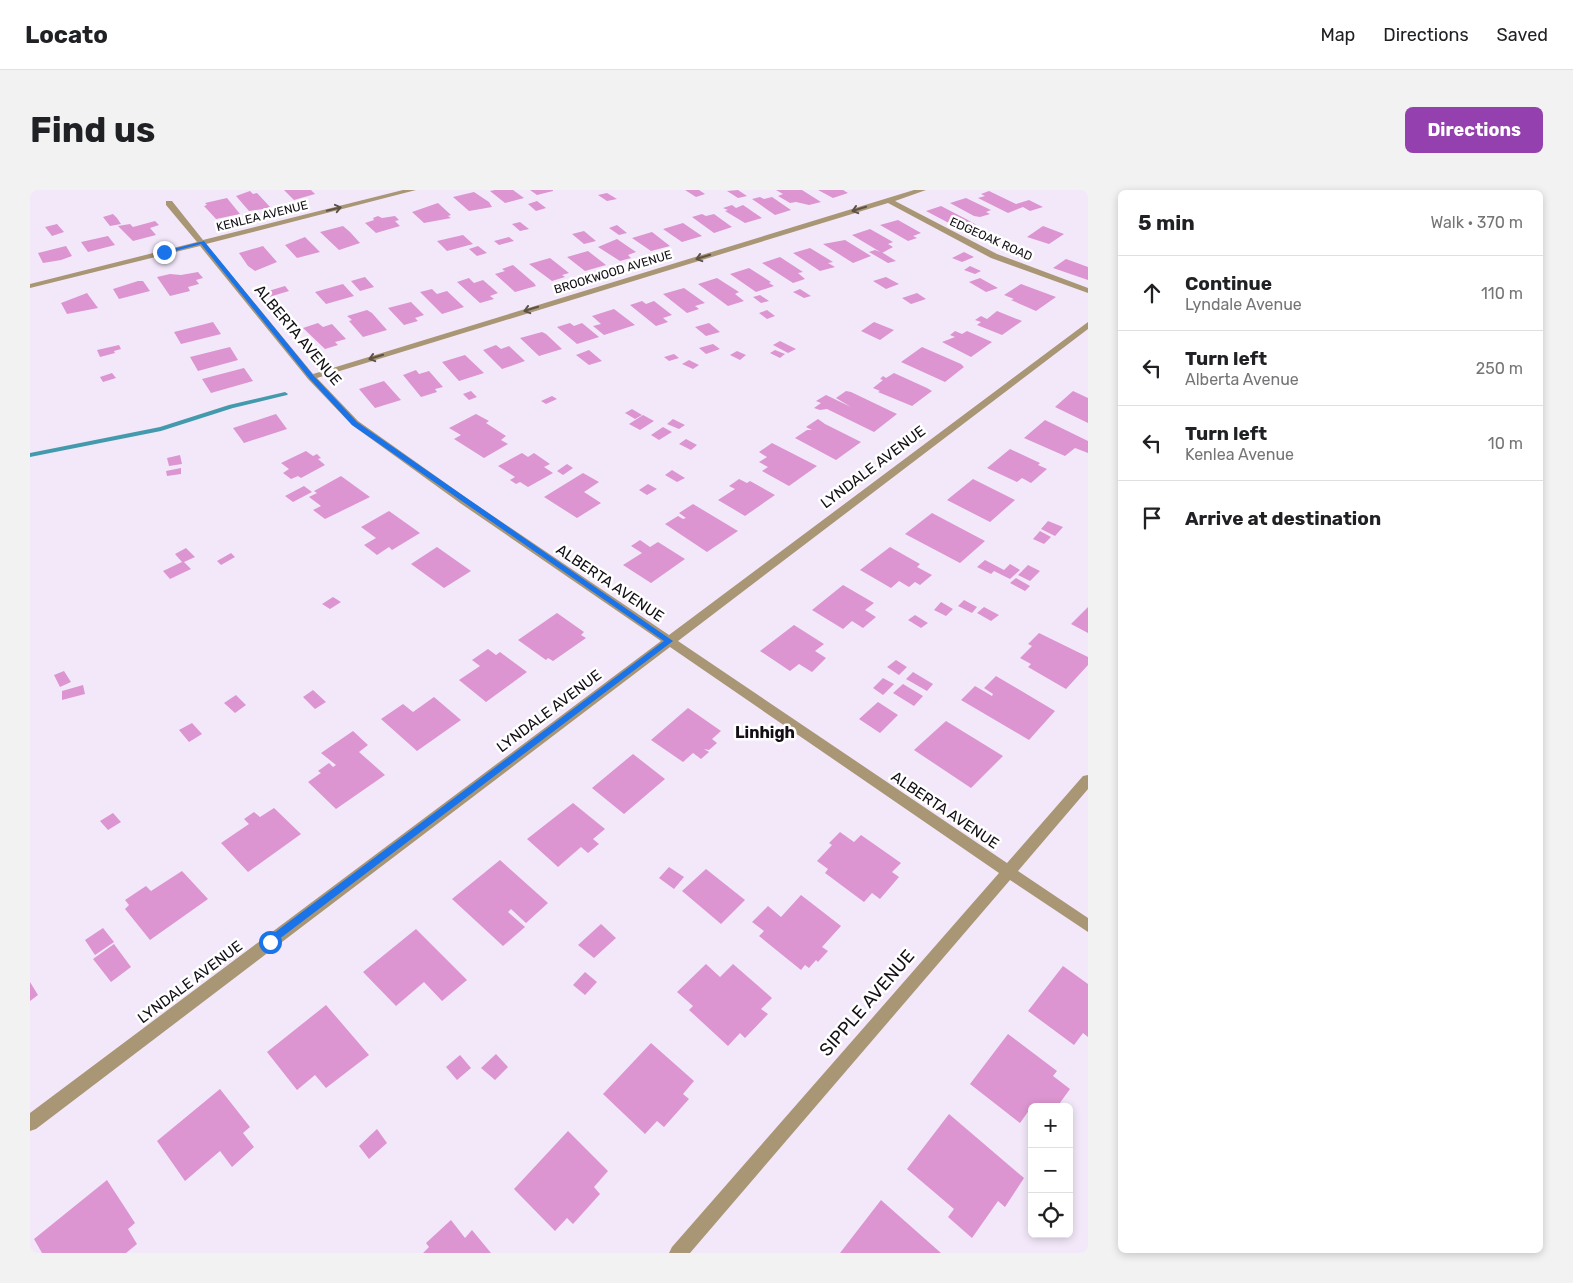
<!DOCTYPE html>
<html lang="en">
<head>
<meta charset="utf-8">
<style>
	:root { --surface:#fff; --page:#f2f2f2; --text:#202124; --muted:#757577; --line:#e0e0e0; --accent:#9440ae }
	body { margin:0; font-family:Rubik,sans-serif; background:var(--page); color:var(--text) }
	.controls { position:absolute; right:15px; bottom:15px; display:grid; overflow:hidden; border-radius:8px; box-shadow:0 2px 8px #0003 }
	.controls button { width:45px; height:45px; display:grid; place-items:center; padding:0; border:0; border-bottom:1px solid var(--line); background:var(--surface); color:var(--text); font:25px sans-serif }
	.stop { position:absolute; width:15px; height:15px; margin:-11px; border:4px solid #1a73e8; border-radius:50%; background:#fff }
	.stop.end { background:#1a73e8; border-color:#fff; box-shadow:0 1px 5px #0008 }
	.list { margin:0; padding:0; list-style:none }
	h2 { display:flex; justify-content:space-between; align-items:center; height:65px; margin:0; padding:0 20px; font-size:21px }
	h2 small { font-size:16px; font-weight:400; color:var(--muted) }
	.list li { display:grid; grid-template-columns:32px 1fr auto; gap:15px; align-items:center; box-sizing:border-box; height:75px; padding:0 20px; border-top:1px solid var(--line) }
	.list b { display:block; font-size:19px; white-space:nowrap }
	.list p { margin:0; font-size:16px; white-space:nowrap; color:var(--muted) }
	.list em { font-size:16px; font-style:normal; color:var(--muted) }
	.icon { flex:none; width:28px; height:28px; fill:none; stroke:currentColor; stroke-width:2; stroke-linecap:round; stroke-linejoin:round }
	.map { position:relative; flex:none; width:1058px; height:1063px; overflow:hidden; border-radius:8px }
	header { display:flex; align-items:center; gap:30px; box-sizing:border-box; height:70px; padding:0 25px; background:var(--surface); border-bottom:1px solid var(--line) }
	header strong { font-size:24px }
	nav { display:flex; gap:28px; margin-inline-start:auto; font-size:18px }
	.intro { display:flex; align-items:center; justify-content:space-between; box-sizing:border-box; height:120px; padding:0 30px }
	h1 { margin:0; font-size:35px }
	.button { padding:12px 22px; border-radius:8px; background:var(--accent); color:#fff; font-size:18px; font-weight:700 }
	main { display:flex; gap:30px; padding:0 30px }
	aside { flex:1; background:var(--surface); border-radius:8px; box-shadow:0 2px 8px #0003 }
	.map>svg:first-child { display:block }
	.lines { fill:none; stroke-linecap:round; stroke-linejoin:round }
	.stream { fill:#449aad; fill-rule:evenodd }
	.building { fill:#dc95d0 }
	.minor { fill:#a99675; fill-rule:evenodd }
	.oneway { stroke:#5e5245 }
	.route { fill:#1a73e8 }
	.labels { text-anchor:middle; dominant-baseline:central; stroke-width:5; stroke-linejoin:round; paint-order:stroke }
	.far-street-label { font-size:12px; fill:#130f15; stroke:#fff }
	.street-label { font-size:15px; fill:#130f15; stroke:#fff }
	.neighbourhood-label { font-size:16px; font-weight:bold; fill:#130f15; stroke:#fff }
	.near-street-label { font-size:18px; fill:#130f15; stroke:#fff }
</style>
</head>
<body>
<header>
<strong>Locato</strong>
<nav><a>Map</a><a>Directions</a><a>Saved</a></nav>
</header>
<div class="intro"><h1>Find us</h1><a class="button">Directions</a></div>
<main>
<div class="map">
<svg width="1058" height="1063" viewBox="0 0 1058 1063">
	<rect width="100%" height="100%" fill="#f2e8f9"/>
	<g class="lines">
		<!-- stream -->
		<path class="stream" d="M255,202L258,204L257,205L203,218L131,241L0,267V263L130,237L199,215Z"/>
	</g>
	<!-- building -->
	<path class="building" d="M254,0H281L285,4L264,10Z
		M465,0H483L494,8L475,13L460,1Z
		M500,0H523V1L507,5Z
		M655,0H669L675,4L666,7Z
		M708,0L717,6L708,8L697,1Z
		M746,0H772L791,12L779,15L766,12L760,13L748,6L753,4Z
		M788,0H813L818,3L803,8Z
		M220,1L223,4L227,3L241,18L219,21L206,6Z
		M959,1L986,14L999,10L1013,17L1000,21L993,17L978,23L948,8L955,6L951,4Z
		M444,2L459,12L462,17L439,21L423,7Z
		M577,3L587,9L577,11L568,5Z
		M730,7L734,9L742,7L761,20L745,25L722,9Z
		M197,8L210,24L186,29L174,16L177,15L175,13Z
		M936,8L961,20L956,22L960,24L950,27L944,26L920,13Z
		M507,11L516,18L506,21L498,14Z
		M408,13L421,25L418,26L421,28L394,33L382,22Z
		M702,15L706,18L713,15L732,28L715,33L695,21L698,20L693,18Z
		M911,16L936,29L950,37L936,42L896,21Z
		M83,24L87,28L91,34L80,36L73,27Z
		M672,24L676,26L684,24L702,37L684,43L662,27Z
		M348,26L352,28L365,26L369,30L365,31L370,36L346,43L335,33L344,30L343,28Z
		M868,30L891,43L883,46L887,48L878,51L850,35Z
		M125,31L129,35L120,38L126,45L103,51L88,36L100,34L103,37Z
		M490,32L499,39L490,41L482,34Z
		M653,33L672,46L652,52L633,39Z
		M27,34L34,42L22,46L15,37Z
		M587,35L597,43L589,45L579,38Z
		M313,36L320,42L330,53L309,60L290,42Z
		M1013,36L1034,44L1019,54L997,47Z
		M840,39L863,52L858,54L863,57L852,63L822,45Z
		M554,41L566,51L554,54L542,44Z
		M622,42L640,56L621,61L602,48Z
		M433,45L443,54L417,61L407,51Z
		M78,46L85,55L58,62L51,52Z
		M275,47L290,62L267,68L255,55Z
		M479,47L484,51L469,55L464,51Z
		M587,49L606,62L598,65L601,68L590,71L568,57Z
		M815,50L841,66L823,73L793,54Z
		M36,56L42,66L31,70L13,73L8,63Z
		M233,56L247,72L225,81L218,76L209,63Z
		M448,56L457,63L447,66L439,59Z
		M780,58L803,72L798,73L805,77L790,81L763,63Z
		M845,60L853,63L866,71L858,73L839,62Z
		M558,61L576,75L555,81L537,67Z
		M934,62L944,67L932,72L922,68Z
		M750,67L773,82L768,83L775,89L763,93L732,73Z
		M520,68L539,83L532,85L535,87L522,91L499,74Z
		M1036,69L1058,77V90L1023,78Z
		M483,75L504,93L506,96L485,102L465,84L475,81L472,79Z
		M940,76L951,81L945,84L934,80Z
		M719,78L741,92L739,93L744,96L726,102L700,84Z
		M168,82L173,88L166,90L169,94L158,97L160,101L140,106L127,87L140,84L151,85Z
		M335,87L344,97L330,101L321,91Z
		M856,87L869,94L856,99L843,91Z
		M439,88L444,93L453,90L468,103L460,106L464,109L450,113L427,92Z
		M687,88L709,102L705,104L714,111L698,116L668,94Z
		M950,88L968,98L956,102L939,92Z
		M108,91H113L120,101L89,109L83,99Z
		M313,94L324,106L296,114L285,102Z
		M991,94L1026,107L1006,121L981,110L984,109L974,105Z
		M255,96L259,101L239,107L235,102Z
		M654,98L675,113L665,116L669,119L657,123L633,104Z
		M402,99L407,104L417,101L434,117L412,124L390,102Z
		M770,99L781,106L774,108L763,102Z
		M57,103L68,118L37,124L31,113Z
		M887,103L896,109L881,114L872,108Z
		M730,105L739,111L731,113L723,107Z
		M612,111L616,114L624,111L642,125L633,128L638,132L626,136L600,115Z
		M381,112L394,125L385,128L388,131L374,135L358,118Z
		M584,119L605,135L574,145L563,136L571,134L562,126Z
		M337,120L342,123L357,140L333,147L319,131L322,130L317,126Z
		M737,120L745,126L737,129L729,123Z
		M967,121L992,131L972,145L947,135L951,132L945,130L951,126L957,129Z
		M183,132L191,144L151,154L144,142Z
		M844,132L864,140L850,150L831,141Z
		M288,133L293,137L302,134L316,149L305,152L308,155L295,159L273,138Z
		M540,133L544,136L552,133L569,147L547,154L527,137Z
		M679,133L690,142L676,146L665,137Z
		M925,141L932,144L937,141L962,152L941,167L912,152L925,147L920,145Z
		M512,142L516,144L532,159L509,166L490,148Z
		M750,151L766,159L758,163L743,155Z
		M683,154L690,159L676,164L669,158Z
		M89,155L91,159L84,161L85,163L70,167L67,160Z
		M466,155L471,159L479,156L495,171L472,179L453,160Z
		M200,157L208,170L168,181L160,167Z
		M892,157L931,174L934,177L915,192L871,172Z
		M559,160L572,171L559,175L546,165Z
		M745,160L755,164L750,168L740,163Z
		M707,161L716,165L710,170L700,165Z
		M644,164L649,168L639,171L634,167Z
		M435,165L454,183L429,191L412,172Z
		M659,170L669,175L663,179L652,174Z
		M214,178L223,191L181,203L172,189Z
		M386,180L389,184L399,181L413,197L405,199L407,202L391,207L373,185Z
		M82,183L86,188L73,192L70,187Z
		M864,183L897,198L902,201L882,216L848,202L850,201L843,198L853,190L850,189L853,186L856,188Z
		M354,191L371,210L345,218L329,199Z
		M441,201L447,207L439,210L433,204Z
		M816,201L821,202L867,224L844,242L797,219L790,220L784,218L791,213L786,211L796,205L821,217L806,208Z
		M1043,201L1058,208V233L1025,217Z
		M522,206L527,209L516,214L511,211Z
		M602,219L612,225L605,229L595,223Z
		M246,224L257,239L214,253L203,238Z
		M446,224L459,231L456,233L476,246L471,250L478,254L454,268L424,249L431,245L419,238Z
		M613,225L624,231L610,240L599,234Z
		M643,229L655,235L649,239L637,234Z
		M788,229L795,234L831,252L806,270L765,248L777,240H782L776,237Z
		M1015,230L1058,251V263L1045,258L1035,266L994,248Z
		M633,237L642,242L629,250L621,245Z
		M656,249L667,255L661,260L649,254Z
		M742,253L787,276L759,296L732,281L738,277L729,272L737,267L729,262Z
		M980,259L1010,273L1008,275L1017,279L1001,293L992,288L987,292L957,278Z
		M276,261L283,266L287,264L291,268L288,269L295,275L271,288L268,286L261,289L253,283L259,279L251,273Z
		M492,263L498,267L504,263L520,274L514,277L523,283L498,297L490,292L486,294L480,290L485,287L468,276Z
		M150,265L152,274L139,276L137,268Z
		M537,274L543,278L533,285L527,281Z
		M151,278V284L137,286L136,281Z
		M642,280L655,288L647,292L635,285Z
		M553,283L569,292L554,302L571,313L547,328L514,307Z
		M311,286L340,307L295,329L283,320L291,316L279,307L287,303L284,301Z
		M709,289L717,293L720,291L745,305L715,326L688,310L705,299L699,296Z
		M943,289L985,310L960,332L917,310Z
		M618,294L627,299L617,305L609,300Z
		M274,296L282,302L263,312L255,306Z
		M663,314L708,341L677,362L635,334L648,326L653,329L656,328L649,323Z
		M359,321L390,343L362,360L359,357L347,365L334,355L346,348L331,337Z
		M902,323L955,351L930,373L875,344Z
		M1018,331L1033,337L1025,346L1011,339Z
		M1010,341L1021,347L1014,354L1003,349Z
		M610,350L620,357L628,352L655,369L621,393L593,375L612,363L601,356Z
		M407,357L441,381L414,398L381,374Z
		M860,357L890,374L887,377L902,385L890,395L885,392L879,397L869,391L861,398L830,380Z
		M156,358L165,367L154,372L161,379L140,389L133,381L152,372L145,364Z
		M201,363L205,367L191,375L187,371Z
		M955,370L974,380L980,374L990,380L980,389L964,381L961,384L947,377Z
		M998,375L1010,381L1000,391L988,385Z
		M986,388L1000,396L995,401L980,393Z
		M813,395L844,413L835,420L846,427L833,438L822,431L813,439L782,420Z
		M303,407L311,412L300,419L292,414Z
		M934,410L947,417L942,423L928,416Z
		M911,412L923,419L916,426L904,420Z
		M954,417L969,425L961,431L947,423Z
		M1058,417V443L1041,434Z
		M527,423L554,442L551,445L556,448L523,471L518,468L516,470L488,450Z
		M885,425L898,433L891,438L878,430Z
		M764,435L794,454L785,461L796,468L782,482L769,474L760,481L730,461Z
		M1009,443L1058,467V475L1036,499L998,477L1001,474L990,468L1002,456L998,454Z
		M458,459L466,465L470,462L497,482L456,512L429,490L450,476L442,470Z
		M866,470L877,477L869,485L857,477Z
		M34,481L41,492L30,497L24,485Z
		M883,482L903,494L897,501L876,489Z
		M966,486L1025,521L999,550L931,510L945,496L962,506L963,504L954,498Z
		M853,488L864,494L853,505L843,498Z
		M873,494L893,506L884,516L863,503Z
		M53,495L55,504L32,510V501Z
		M283,500L296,512L285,519L273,507Z
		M206,505L216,515L205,523L194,513Z
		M404,507L431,530L387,561L351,529L373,514L383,522Z
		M848,512L868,525L850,543L829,529Z
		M658,518L691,541L682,549L687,553L679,560L674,559L679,562L671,569L663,563L653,572L621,550Z
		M916,531L973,566L941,598L884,560Z
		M162,533L172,544L159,552L149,540Z
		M323,541L338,555L329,562L355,585L306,619L278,592L291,583L288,581L299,573L303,577L306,575L291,563Z
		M603,564L635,589L594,624L562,598Z
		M543,613L575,639L563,649L569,654L558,663L551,657L528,677L497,649Z
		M244,618L271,644L218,682L191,653L219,634L214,629L224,622L230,627Z
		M83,623L91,632L78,640L70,631Z
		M810,642L824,652L831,645L871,673L862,682L869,687L850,709L842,703L834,712L795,683L798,679L787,671L802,655L799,653Z
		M470,670L518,713L496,733L481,719L478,722L495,737L473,756L422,709Z
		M639,677L654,687L644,699L629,688Z
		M676,679L715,710L691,734L652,701Z
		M152,681L178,709L120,750L95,719L99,715L95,710L116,696L121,701Z
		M771,705L811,736L792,757L798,761L788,772L786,770L779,778L775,775L771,780L729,746L734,741L722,732L738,716L751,727Z
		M571,734L586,748L564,768L548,755Z
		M73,738L84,752L65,765L55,750Z
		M386,739L437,790L412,811L394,792L366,816L333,782Z
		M84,754L101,777L81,792L63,769Z
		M676,774L690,787L703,774L742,808L731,819L738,824L715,848L710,843L698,856L659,820L663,816L647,802Z
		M1033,776L1058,794V847L1053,843L1044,855L998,821Z
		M555,782L567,792L555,805L543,795Z
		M0,792L8,805L0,811Z
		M296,815L339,865L296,898L285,885L267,900L237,862Z
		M978,844L1027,881L1023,886L1040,899L1027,917H1002V921L1000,919L990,933L940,894Z
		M621,853L664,891L653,904L659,909L634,937L627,931L615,944L573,904Z
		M466,864L478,877L465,890L451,878Z
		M430,865L441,878L427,890L416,877Z
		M190,899L220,937L213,943L224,957L202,977L190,961L155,991L127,951Z
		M919,924L994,988L975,1017L968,1011L942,1048L918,1027L924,1019L877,979Z
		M347,939L357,953L339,969L329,956Z
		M538,941L578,981L564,997L570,1004L543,1034L537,1028L525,1041L484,999Z
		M77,990L105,1033L98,1039L107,1054L96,1063H12L4,1049Z
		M851,1010L911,1063H810Z
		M421,1030L435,1048L442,1040L461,1063H393L399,1057L396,1053Z"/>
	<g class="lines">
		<!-- minor -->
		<path class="minor" d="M373,0H386L176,54L283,184L884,0H896L865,11L967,64L1058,98V103L961,68L858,13L287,188L328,231L438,309L639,445L1058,132V139L648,451L977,673L1053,586L1058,585V599L988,681L1058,728V742L980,690L660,1063H639L642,1057L969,683L640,457L6,939L0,941V923L631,451L430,313L322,235L278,189L170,56L0,98V94L167,52L136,15V11H142L173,50Z"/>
	</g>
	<!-- one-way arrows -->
	<defs><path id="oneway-shaft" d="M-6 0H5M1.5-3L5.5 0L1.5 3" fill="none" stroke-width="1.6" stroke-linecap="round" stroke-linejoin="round" transform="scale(1.25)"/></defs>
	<g class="oneway">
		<use href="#oneway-shaft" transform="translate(304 19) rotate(-14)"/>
		<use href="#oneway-shaft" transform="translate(829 19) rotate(163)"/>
		<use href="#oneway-shaft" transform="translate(673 67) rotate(163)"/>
		<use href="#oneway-shaft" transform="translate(501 119) rotate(163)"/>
		<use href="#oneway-shaft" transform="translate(346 167) rotate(163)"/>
	</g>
	<!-- route -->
	<path class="route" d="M174,51L283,185L327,232L643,451L240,756L235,752L236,749L634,451L322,235L279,188L171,54L134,64L131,62Z"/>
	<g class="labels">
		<!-- far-street labels -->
		<g class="far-street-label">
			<text transform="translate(232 26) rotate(-14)">KENLEA AVENUE</text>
			<text transform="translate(961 49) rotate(24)">EDGEOAK ROAD</text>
			<text transform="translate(583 82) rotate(-17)">BROOKWOOD AVENUE</text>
		</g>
		<!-- street labels -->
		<g class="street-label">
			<text transform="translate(268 145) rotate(50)">ALBERTA AVENUE</text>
			<text transform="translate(843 277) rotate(-37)">LYNDALE AVENUE</text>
			<text transform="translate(580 393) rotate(34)">ALBERTA AVENUE</text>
			<text transform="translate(519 521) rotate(-37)">LYNDALE AVENUE</text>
			<text transform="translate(915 620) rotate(34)">ALBERTA AVENUE</text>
			<text transform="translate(160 792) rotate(-37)">LYNDALE AVENUE</text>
		</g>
		<!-- neighbourhood labels -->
		<g class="neighbourhood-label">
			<text x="735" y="542">Linhigh</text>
		</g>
		<!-- near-street labels -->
		<g class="near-street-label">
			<text transform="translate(837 813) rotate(-49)">SIPPLE AVENUE</text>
		</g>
	</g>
</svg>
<div class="controls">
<button>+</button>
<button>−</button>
<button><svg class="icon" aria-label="locate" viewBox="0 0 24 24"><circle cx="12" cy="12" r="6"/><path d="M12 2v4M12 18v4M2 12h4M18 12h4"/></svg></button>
</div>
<div class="stop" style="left:240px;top:752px"></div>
<div class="stop end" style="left:134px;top:62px"></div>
</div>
<aside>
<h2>5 min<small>Walk · 370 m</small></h2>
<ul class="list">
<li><svg class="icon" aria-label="ahead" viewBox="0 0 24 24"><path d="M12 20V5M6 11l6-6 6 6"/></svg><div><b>Continue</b><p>Lyndale Avenue</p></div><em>110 m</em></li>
<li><svg class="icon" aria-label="left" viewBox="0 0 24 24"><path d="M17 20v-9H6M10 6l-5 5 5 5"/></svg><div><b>Turn left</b><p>Alberta Avenue</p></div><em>250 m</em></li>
<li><svg class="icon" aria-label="left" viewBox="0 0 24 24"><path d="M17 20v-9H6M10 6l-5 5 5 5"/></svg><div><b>Turn left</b><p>Kenlea Avenue</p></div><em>10 m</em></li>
<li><svg class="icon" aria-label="arrive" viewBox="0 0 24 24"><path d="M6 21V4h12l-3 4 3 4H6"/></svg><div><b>Arrive at destination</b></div></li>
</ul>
</aside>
</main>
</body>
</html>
